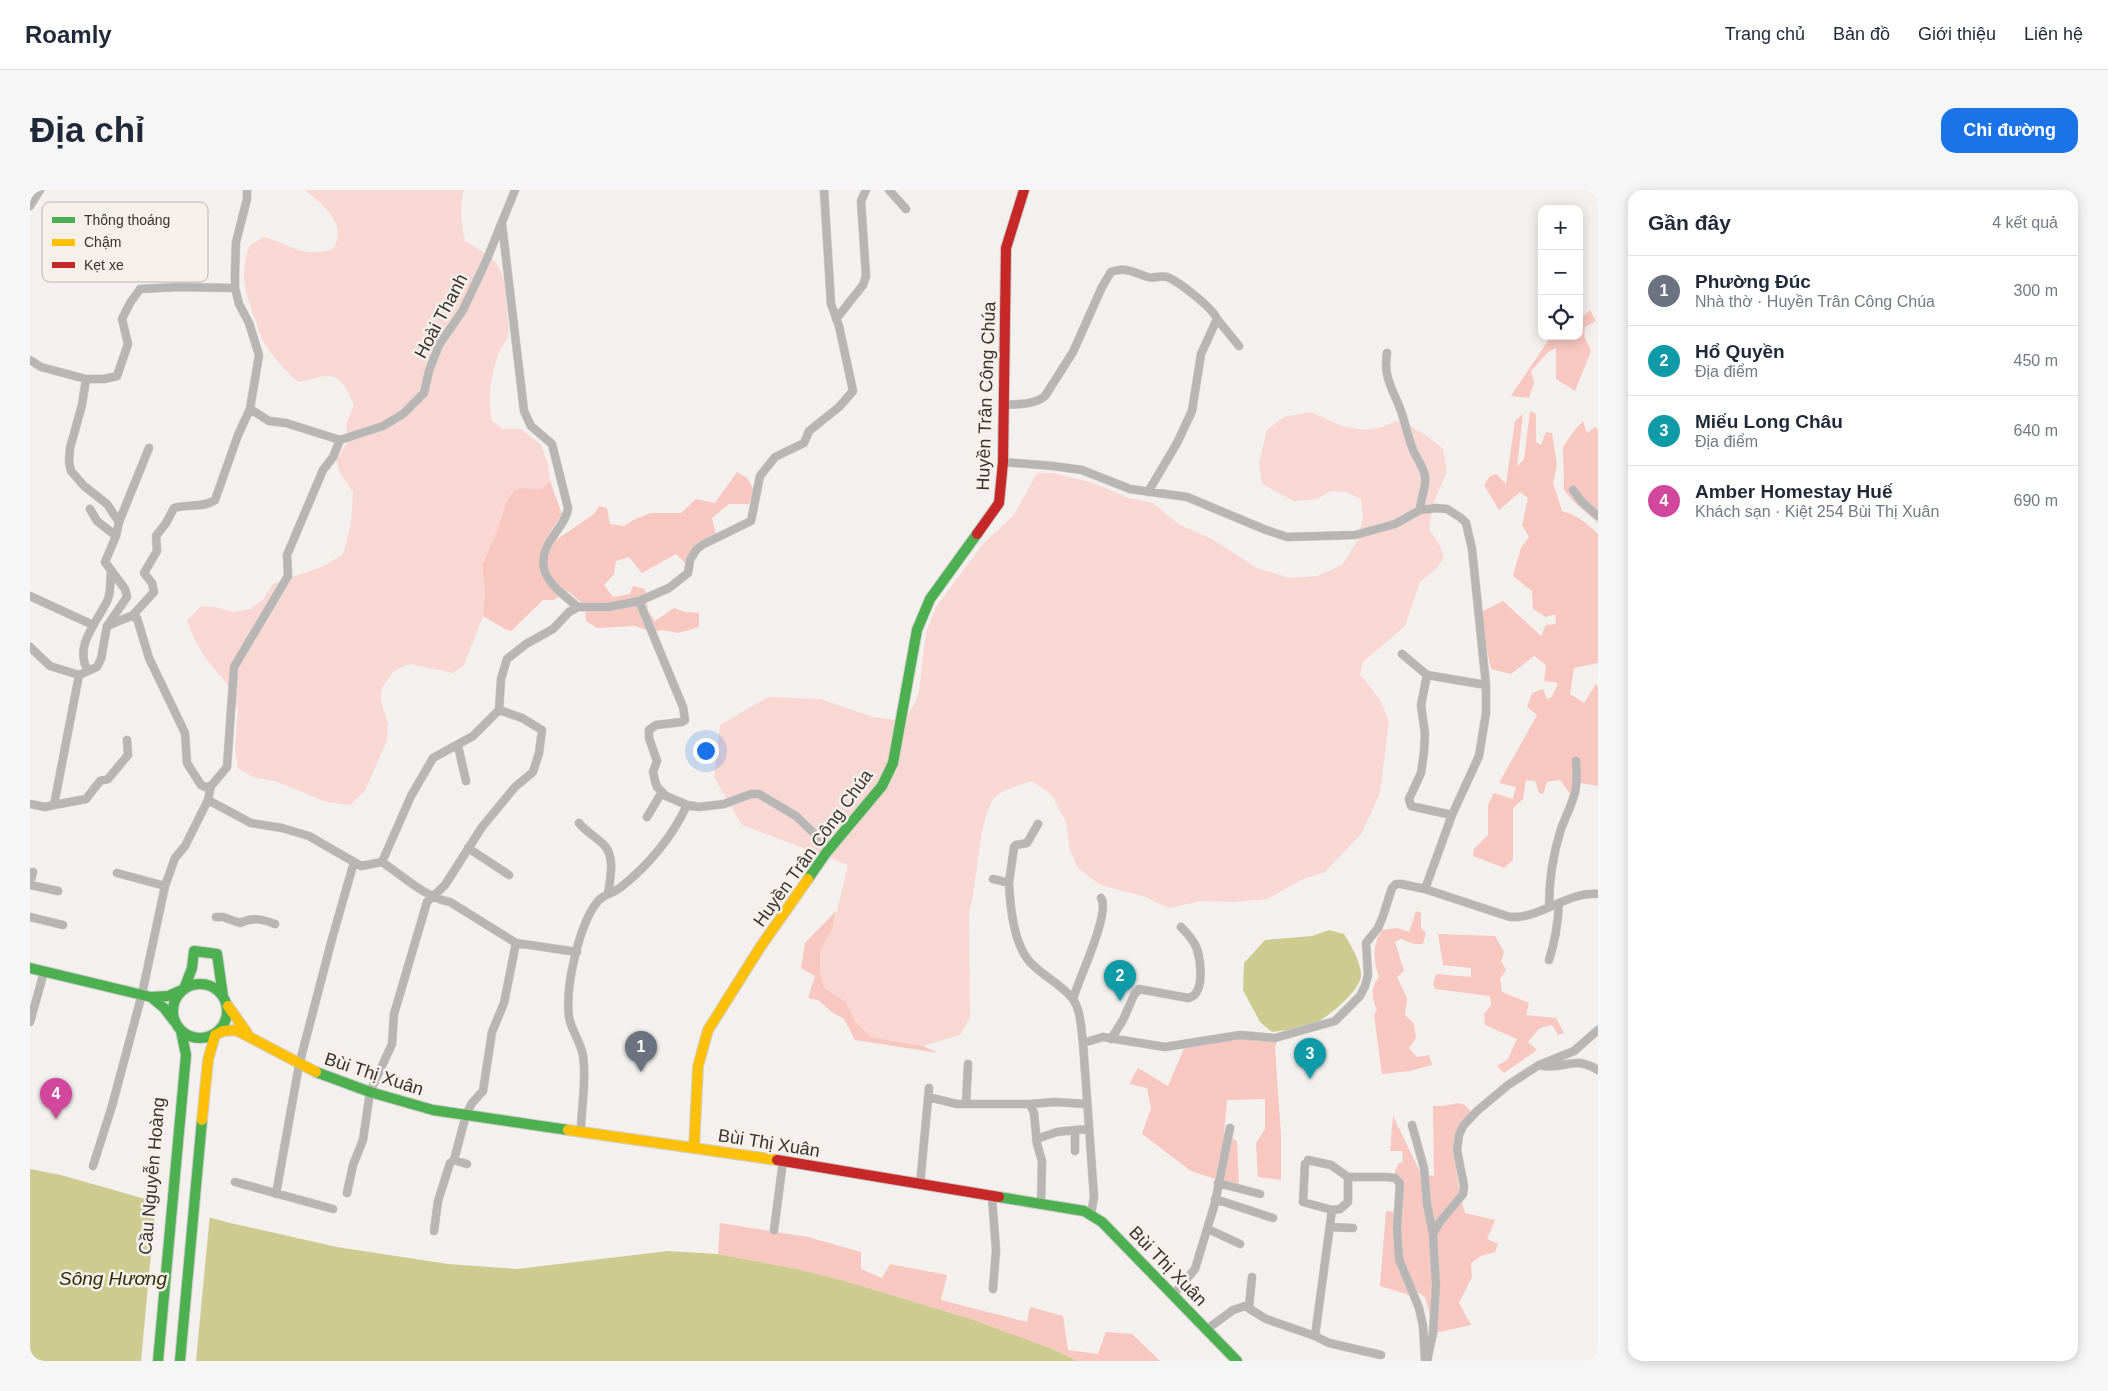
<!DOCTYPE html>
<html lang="vi">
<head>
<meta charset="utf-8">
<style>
	:root { --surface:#fff; --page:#f6f6f7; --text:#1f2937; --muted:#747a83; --line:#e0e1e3; --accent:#1a73e8 }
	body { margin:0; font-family:Helvetica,sans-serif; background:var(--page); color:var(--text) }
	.controls { position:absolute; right:15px; top:15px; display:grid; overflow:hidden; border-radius:10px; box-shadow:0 2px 12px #0003 }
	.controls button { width:45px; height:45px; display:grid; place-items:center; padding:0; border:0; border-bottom:1px solid var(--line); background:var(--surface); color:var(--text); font:25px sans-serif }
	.you { position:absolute; left:675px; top:560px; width:18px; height:18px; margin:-12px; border:4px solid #fff; border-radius:50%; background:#1a73e8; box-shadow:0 0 0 8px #1a73e833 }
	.badge { display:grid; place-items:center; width:32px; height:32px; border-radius:50%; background:var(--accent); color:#fff; font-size:16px; font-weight:700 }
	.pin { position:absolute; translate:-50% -41px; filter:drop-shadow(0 1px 2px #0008) }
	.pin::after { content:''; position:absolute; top:26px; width:18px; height:15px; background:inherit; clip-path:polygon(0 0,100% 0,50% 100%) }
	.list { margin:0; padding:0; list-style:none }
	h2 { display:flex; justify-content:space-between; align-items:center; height:65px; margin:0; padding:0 20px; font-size:21px }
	h2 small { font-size:16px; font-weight:400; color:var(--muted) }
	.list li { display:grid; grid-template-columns:32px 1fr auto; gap:15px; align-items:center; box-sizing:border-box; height:70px; padding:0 20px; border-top:1px solid var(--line) }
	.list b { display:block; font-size:19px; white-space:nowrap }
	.list p { margin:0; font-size:16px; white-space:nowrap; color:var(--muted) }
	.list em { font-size:16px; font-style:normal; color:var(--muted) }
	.icon { flex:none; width:28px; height:28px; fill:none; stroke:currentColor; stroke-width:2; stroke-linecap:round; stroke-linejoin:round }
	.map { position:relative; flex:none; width:1568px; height:1171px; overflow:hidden; border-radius:15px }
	header { display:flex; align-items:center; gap:30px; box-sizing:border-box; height:70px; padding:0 25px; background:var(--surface); border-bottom:1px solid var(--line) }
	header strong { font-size:24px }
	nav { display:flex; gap:28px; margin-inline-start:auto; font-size:18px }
	.intro { display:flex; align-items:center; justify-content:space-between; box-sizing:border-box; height:120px; padding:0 30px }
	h1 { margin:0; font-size:35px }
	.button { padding:12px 22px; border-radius:15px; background:var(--accent); color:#fff; font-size:18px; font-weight:700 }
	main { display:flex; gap:30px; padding:0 30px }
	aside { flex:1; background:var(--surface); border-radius:15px; box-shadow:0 2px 12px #0003 }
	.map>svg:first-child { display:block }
	.green { fill:#f9d7d2 }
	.forest { fill:#f8c7c0 }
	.water { fill:#cecb91 }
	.pier { fill:#f3f0ed }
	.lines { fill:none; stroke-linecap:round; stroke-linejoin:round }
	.street-casing { stroke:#d0cecc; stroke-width:9 }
	.fast-casing { stroke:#d0cecc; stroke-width:12 }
	.slow-casing { stroke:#d0cecc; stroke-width:12 }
	.jam-casing { stroke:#d0cecc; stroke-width:12 }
	.street { stroke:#b8b6b5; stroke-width:8 }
	.fast { stroke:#4caf50; stroke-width:10 }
	.slow { stroke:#ffc107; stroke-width:10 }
	.jam { stroke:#c62828; stroke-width:10 }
	.labels { text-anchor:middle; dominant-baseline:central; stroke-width:5; stroke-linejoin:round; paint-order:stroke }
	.street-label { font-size:18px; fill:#363431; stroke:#f6f0ea }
	.water-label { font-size:19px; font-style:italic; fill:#2f2e09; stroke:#f6f0ea }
	.key { fill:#f6f0ea; stroke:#bcb8b2; stroke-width:1 }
	.key-label { font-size:14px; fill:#363431 }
</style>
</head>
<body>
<header>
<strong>Roamly</strong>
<nav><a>Trang chủ</a><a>Bản đồ</a><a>Giới thiệu</a><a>Liên hệ</a></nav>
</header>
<div class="intro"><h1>Địa chỉ</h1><a class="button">Chỉ đường</a></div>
<main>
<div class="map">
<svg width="1568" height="1171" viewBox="0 0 1568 1171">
	<rect width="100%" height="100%" fill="#f3f0ed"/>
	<!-- green -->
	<path class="green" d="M275,0H434C429,18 431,33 435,51C472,73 473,74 477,117C477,125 480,139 478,147C476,152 472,156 470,160C461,184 457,206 462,231L473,239H491L511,255L518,274L520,291L513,299L495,298L475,315L467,341L452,374L455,403L453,426L434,475L423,483L380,474L365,480L353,496L350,508L358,534L357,550L335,601L320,615L297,612L245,591L223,587L208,578L205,559L208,520L197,494L177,470L165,450L157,431L171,416L185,417L203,422L220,419L233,410L243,394L294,376L313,364L321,334L323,302L310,283L306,270L318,251L316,234L324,215C319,204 313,187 299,186C293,185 276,191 268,192C256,181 243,168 235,154C230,147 228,137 225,129C215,102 209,82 220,55L234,47C262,55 269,67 302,60C320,35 293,15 275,0Z
		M1281,222L1312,236L1334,240L1349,238L1367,231L1379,235L1397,246L1413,259L1417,282L1403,314L1399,339L1409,354L1414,367L1406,379L1390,392L1375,436L1333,472L1330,484L1350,510L1359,531L1350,603L1332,643L1295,682L1273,689L1237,709L1204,712L1171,711L1138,718L1116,707L1070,695L1048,678L1040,660L1036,632L1022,605L1002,591C990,595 976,598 966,606C948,623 948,696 939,723L940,828L930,845L893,856L841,847L825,831L816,812L794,798L790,780V761L803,737L818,675L712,635L684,587L690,535L738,507L790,509L843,527L865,530L878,524L885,513L889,501L896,442L906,417L953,354L984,325L1007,283H1023L1060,292L1099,308L1123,313L1148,334L1182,349L1227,378L1259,388L1287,386L1312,375L1328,350L1333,326L1331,309L1316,302L1301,301L1287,309L1264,311L1232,294L1229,273L1237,240L1254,227Z"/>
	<!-- forest -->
	<path class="forest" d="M1560,120L1566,131L1555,137L1554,146L1561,161L1545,201L1526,189V158L1518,162L1501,181L1504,193L1499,208L1481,206L1521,146H1549V127L1551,128Z
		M1500,221L1506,224V252L1511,255L1516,242L1522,243L1527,275L1523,293L1532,321C1548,325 1556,333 1568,344V473L1544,478L1540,504L1554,513L1566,494L1568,497V596L1546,592L1542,607L1530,590L1517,592L1513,604L1509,603L1505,591L1496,590L1493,609L1483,618V670L1474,678L1443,666L1444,659L1458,645V615L1464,603L1483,609L1486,597L1469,593L1507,525L1497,517L1502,503L1513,499L1517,509L1522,507L1528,493L1514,491L1516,475L1504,466L1481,484L1461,479L1449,423L1473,411L1511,446L1516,435L1526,434L1525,424L1516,427L1503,419L1502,401L1483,386L1491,358L1499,347L1492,335L1498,308L1490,302L1469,320L1454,295L1460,286L1466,284L1476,294L1485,231L1493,224L1487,277L1494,269Z
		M1553,231L1557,243L1565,237L1568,240V333L1544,312L1534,300L1533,257L1544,241Z
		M707,282L717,288L724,300L719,314H699L682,328L686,344L668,352L660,378L646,364L612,383L599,367L586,371L584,384L574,395L583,407L600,404L603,396L615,399L618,421L625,431L644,418L655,422L669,423V437L648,443L632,440L623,442L605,436L567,438L556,431L555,416L539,402L523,410H513L481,441L475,439L453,426L455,403L452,375L467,341L475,315L484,300L495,298L512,299L520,291L532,324L518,345L526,350L564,324L569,316L577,318L580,334L594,336L605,329L621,323H651L666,309L685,313Z
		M806,721L803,737L790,761V780L794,798L816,812L825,831L841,847L893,856L908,863L825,850L814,829L802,822L788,810L778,808L785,786L771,778L775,753Z
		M1386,721L1391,723V738L1396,743L1393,754H1384L1371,749L1365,752L1374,781L1367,787L1377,808L1375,825L1384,834L1386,848L1379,858L1387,867L1399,865L1402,875L1380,881L1352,884L1344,825L1347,820C1342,808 1340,798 1349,787C1343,770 1342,756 1352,740L1367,738L1379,742Z
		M1408,744L1465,746L1474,762L1471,771L1476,780L1470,789L1472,802L1499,813L1496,825L1526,828L1534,843L1528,845L1522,835L1510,838L1498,852L1507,860L1474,883L1467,876L1478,869L1487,849L1455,835L1454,824L1461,815L1460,806L1405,799L1403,794L1406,784L1441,787V778L1413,775Z
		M1211,841L1216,845L1248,850L1245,857L1251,945V990L1228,987L1226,953L1235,939V909L1197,910L1194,944L1207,951L1209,997L1161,981L1112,944L1121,919L1117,898L1099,894L1108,878L1138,896L1155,856Z
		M1428,913L1435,915L1443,924C1438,930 1431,937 1429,944C1422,968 1428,999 1435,1023L1465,1030L1457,1049L1468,1054L1465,1062L1451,1066L1441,1073L1442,1087L1429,1113L1441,1135L1405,1143L1395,1107L1389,1103L1379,1105L1350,1096L1356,1021L1367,1022L1364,984L1368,974L1373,971L1372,961H1360L1363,926L1391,984L1404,986L1403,916H1413Z
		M690,1033L778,1047L831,1062V1079L852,1088L860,1074L917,1085L911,1110L997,1132L1000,1117L1033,1126L1038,1160L1068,1164L1076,1142L1102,1144L1130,1171H1048L1020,1158L941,1129L815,1091L767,1079L688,1064Z"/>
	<!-- water -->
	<path class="water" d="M1299,740L1314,744C1321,756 1330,770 1331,784C1333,799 1294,831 1281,835C1269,839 1255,840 1242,842L1230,832L1213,800L1214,773L1235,750L1282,746Z
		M0,979L31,985L196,1032L307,1057L418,1074L487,1079L638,1061L688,1064L767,1079L815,1091L941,1129L1020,1158L1048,1171H0Z"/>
	<!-- pier -->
	<path class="pier" d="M126,1010L180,1024L166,1171H111Z"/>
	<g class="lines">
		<!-- street casing -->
		<g class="street-casing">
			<path id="street" d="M217,0V9L206,52L205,83V98L209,114L219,133L229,165L220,219L239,231L256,233L310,250
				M859,0L876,19
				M0,16L10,0
				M472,34L494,221L501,236L522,254L538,318C537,328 530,336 524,345C499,379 521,395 548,417
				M806,129L833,95L836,86L831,11L836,0
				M1187,129L1209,156
				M1357,163C1353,188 1363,199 1371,221C1376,235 1378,249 1384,262C1388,270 1393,277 1395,286C1397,297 1390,308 1390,320
				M0,170L11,177L56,189H74L87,186L98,154L92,129L100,113L110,99L148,97L205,98
				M56,189L52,215L40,258L39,272L41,281L54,296L77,314L89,332
				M974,215C986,214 1005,215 1015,206L1043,162L1072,97L1081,82C1095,76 1104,83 1118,87C1124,89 1130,85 1137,87C1148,91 1183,118 1187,129L1171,164L1162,221L1147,253L1118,302
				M310,250L353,236L373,224L394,203L399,181L409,155L433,120L457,69L485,0
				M973,272L1023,276L1052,280L1100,299L1157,307L1236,340L1257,347L1325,345L1365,334L1390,320L1407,318L1417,319L1431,328L1436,333L1442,359L1456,495V523L1449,566L1422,625L1395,699
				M1543,300L1552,312L1568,326
				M86,346L89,332L119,258
				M0,406L63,435
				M609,411L653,517L655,530L652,532L626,535L619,540V548L627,571L623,582L625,591L627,597L636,606L657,615L669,617L694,614L721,604H729L766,626L800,659
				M103,425L124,402L122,393L114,383L127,361L126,346L136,333L144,318C157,314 174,318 185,310L208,245L220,219
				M77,436L101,426L107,428L119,468L155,543L157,573L171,595L175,597L181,596
				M0,457L20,476L49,485
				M1372,464L1397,485L1456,495
				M58,481C43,455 68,432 78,409C81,401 80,391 81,382
				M1397,485L1391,515L1395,544L1394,562L1391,583L1379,609L1381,616L1422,625
				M428,556L436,591
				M178,610L221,633L252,638L279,646L331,676L352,672C373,686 396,708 420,712L486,753L547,762
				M0,614L15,617L24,615L49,485L67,477L71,469L77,436L97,407L95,399L75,372L86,346L67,331L60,319
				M24,615L56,609L70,591L78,589L98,565L97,550
				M617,627L632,602
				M549,633C556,642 565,646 573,654C586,665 580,690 578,704
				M438,658L479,685
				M352,672L381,606L403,568L443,546L469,520L471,489L477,469L496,454L523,439L539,422L548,417H578L609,411L639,398L658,383L660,370L666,360L672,355L721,331L730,286L745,267L774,253L779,241L809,217L823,201L809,136L801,114L794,0
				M87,683L135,696
				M963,689L979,693C980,715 984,753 999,771C1011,785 1030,793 1042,808C1051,819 1051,839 1053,853
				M0,693L3,682
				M979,693L984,657L986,655L997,653L1008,634
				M0,695L28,701
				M1519,717C1519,691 1523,664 1531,639C1542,610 1549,605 1546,571
				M0,727L33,735
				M186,727H193L210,733C223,727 232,729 245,734
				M1519,770C1525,752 1528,732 1529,713
				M1043,809C1048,790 1081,723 1071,708
				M0,832L14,782
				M1081,849L1093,830L1104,805L1109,799L1158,808C1175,805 1171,772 1167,759C1164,750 1157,743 1151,737
				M1513,876C1538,879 1542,865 1568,880
				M898,907L927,914H1000L1004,923L1007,954L1012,971L1011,1015
				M936,914L938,874
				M1000,914L1025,912L1057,914
				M1382,935L1394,978L1397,1014L1403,1044
				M551,942C551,917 557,891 553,866C551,852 541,840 539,827C535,797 549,734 568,711C574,704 584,703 591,697C617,677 643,646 657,615
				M1006,949L1027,942L1045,940
				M1045,961V940L1059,939
				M424,970L436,925L442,913L453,901L462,842L474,813L486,753
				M1278,970L1301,975L1318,987H1356L1365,988L1370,993L1367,1038L1369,1069L1389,1118L1393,1136L1395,1169
				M1275,974L1273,1012L1302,1020
				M63,976L82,916L112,804L135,696L145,668L155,656L178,610L181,596L197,577L204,477L258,386L257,365L293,280L303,267L310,250
				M205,992L303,1019
				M1188,993L1230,1004
				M890,995L899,898
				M317,1003L323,975L333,950L340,902L362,854L364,824L397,712L415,695L452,637L485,597L503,582L509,563L512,540L492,528L469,520
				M246,1004L269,875L302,749L324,672
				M962,1007L966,1060L963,1099
				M1185,1009L1243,1028
				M1061,1024L1064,1007L1053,853L1073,847L1135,857L1210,845L1245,848L1305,831L1330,806L1335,796L1338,785L1336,753L1348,738L1353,726L1362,698L1366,694H1371L1395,699L1480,727C1511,729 1537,701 1568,704
				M1300,1037L1323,1038
				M1178,1039L1210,1054
				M744,1040L753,971
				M404,1041L408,1011L420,973L424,970L437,974
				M1143,1105L1165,1079L1185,1013L1200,938
				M1219,1117L1222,1087
				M1176,1140L1203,1120L1215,1116L1236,1129L1285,1146L1299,1153L1351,1165
				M1285,1146L1302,1020L1310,1019L1318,1012V987
				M1397,1171L1403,1143L1406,1096L1403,1044L1409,1033L1433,1004L1434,996L1427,960L1429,945L1433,936L1447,921L1478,895L1509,875L1544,861L1568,840"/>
		</g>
		<!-- fast casing -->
		<g class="fast-casing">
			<path id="fast" d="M778,689L796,663L852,596L863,573L887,440L900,409L947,344
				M0,778L121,807L138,806L154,799L162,778L164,761L187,764L193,806
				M143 821a27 27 0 1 1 54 0a27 27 0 1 1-54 0Z
				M121,807L134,818L144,831
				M286,882L340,902L403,920L538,940
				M969,1007L1054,1021L1072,1032L1207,1171
				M128,1171L156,865L151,841
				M150,1171L172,930"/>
		</g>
		<!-- slow casing -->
		<g class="slow-casing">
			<path id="slow" d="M198,816L217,843
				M172,930L178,870L185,845L193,841L206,840L286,882
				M538,940L747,970
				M664,958L668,876L678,840L731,756L778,689"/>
		</g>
		<!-- jam casing -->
		<g class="jam-casing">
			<path id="jam" d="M947,344L969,313L973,272L976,58L994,0
				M747,970L969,1007"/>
		</g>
		<!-- street -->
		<use href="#street" class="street"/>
		<!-- fast -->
		<use href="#fast" class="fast"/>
		<!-- slow -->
		<use href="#slow" class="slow"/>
		<!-- jam -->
		<use href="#jam" class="jam"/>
	</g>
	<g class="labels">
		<!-- street labels -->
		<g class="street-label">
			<text transform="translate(411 126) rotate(-62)">Hoài Thanh</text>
			<text transform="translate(956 206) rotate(-88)">Huyền Trân Công Chúa</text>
			<text transform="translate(783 658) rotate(-54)">Huyền Trân Công Chúa</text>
			<text transform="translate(344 884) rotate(18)">Bùi Thị Xuân</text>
			<text transform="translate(739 953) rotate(9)">Bùi Thị Xuân</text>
			<text transform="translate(122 986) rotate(-85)">Cầu Nguyễn Hoàng</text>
			<text transform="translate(1138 1076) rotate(46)">Bùi Thị Xuân</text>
		</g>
		<!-- water labels -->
		<g class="water-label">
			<text x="83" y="1088">Sông Hương</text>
		</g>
	</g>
	<!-- legend -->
	<rect x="12" y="12" width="166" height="80" rx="8" class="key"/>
	<rect x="22" y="27" width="23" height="6" fill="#4caf50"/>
	<rect x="22" y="49" width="23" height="7" fill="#ffc107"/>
	<rect x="22" y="72" width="23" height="6" fill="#c62828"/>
	<g class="key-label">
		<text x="54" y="35">Thông thoáng</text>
		<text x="54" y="57">Chậm</text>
		<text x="54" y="80">Kẹt xe</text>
	</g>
</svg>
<div class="controls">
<button>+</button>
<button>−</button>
<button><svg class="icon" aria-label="locate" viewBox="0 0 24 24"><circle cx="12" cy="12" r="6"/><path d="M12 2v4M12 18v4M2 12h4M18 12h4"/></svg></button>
</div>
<div class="you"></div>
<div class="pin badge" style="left:611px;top:882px;background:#6b7280">1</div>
<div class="pin badge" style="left:1090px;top:811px;background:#0f9aa8">2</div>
<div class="pin badge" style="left:1280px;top:889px;background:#0f9aa8">3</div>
<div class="pin badge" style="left:26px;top:929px;background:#d1479c">4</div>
</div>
<aside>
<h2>Gần đây<small>4 kết quả</small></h2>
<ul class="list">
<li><span class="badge" style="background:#6b7280">1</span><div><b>Phường Đúc</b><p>Nhà thờ · Huyền Trân Công Chúa</p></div><em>300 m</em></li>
<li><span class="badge" style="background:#0f9aa8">2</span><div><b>Hổ Quyền</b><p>Địa điểm</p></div><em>450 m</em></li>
<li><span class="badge" style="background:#0f9aa8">3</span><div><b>Miếu Long Châu</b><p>Địa điểm</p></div><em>640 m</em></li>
<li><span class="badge" style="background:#d1479c">4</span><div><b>Amber Homestay Huế</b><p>Khách sạn · Kiệt 254 Bùi Thị Xuân</p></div><em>690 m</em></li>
</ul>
</aside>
</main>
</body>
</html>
